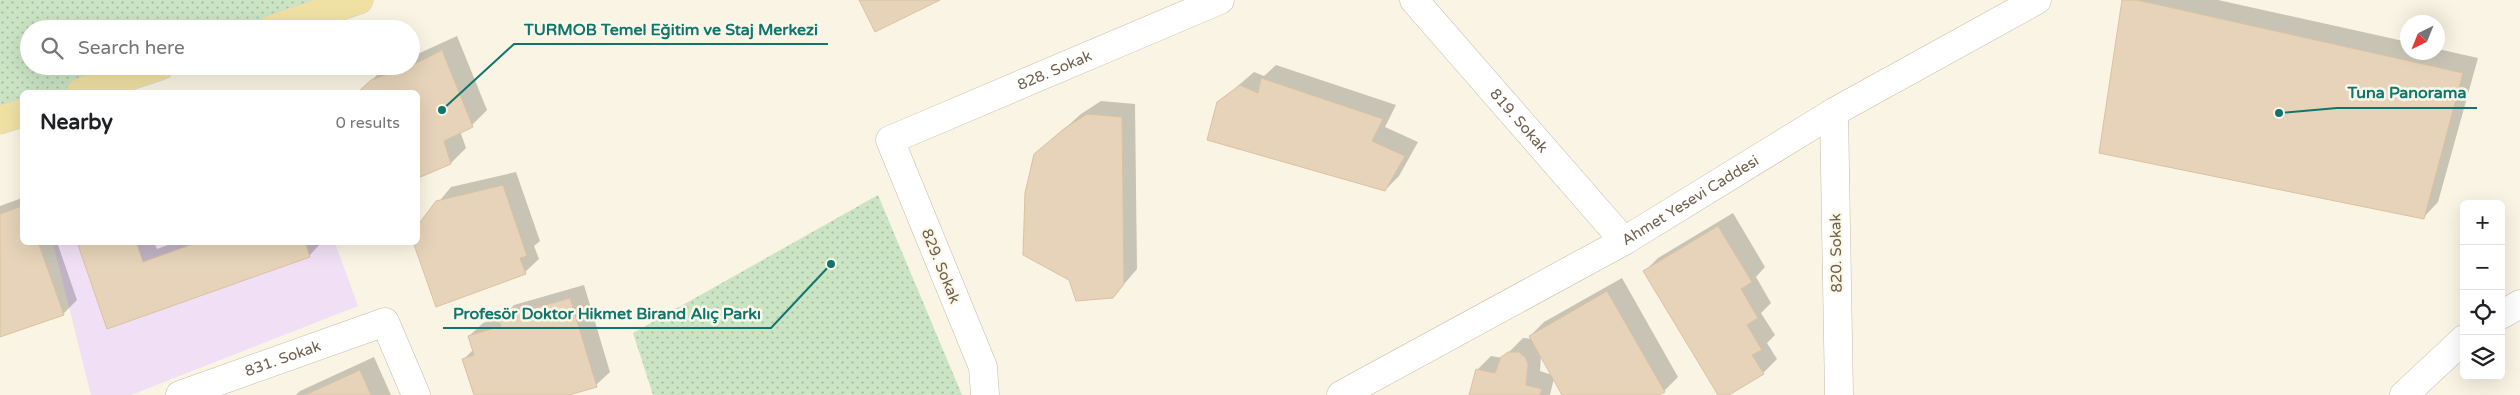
<!DOCTYPE html>
<html lang="en">
<head>
<meta charset="utf-8">
<style>
	:root { --surface:#fff; --page:#f2f2f2; --text:#202124; --muted:#757577; --line:#e0e0e0 }
	body { margin:0; font-family:"Varela Round",sans-serif; background:var(--page); color:var(--text) }
	.controls { position:absolute; right:15px; bottom:15px; display:grid; overflow:hidden; border-radius:8px; box-shadow:0 5px 20px #0002 }
	.controls button { width:45px; height:45px; display:grid; place-items:center; padding:0; border:0; border-bottom:1px solid var(--line); background:var(--surface); color:var(--text); font:25px sans-serif }
	.compass { position:absolute; left:2400px; top:15px; width:45px; height:45px; border-radius:50%; background:var(--surface); box-shadow:0 5px 20px #0002; rotate:223deg }
	.list { margin:0; padding:0; list-style:none }
	h2 { display:flex; justify-content:space-between; align-items:center; height:65px; margin:0; padding:0 20px; font-size:21px }
	h2 small { font-size:16px; font-weight:400; color:var(--muted) }
	.icon { flex:none; width:28px; height:28px; fill:none; stroke:currentColor; stroke-width:2; stroke-linecap:round; stroke-linejoin:round }
	.map { position:relative; flex:none; width:2520px; height:395px; overflow:hidden }
	.search { position:absolute; background:var(--surface); box-shadow:0 5px 20px #0002; left:20px; top:20px; width:400px; height:55px; display:flex; align-items:center; gap:12px; box-sizing:border-box; padding:0 18px; border-radius:28px; color:var(--muted); font-size:19px }
	.panel { position:absolute; background:var(--surface); box-shadow:0 5px 20px #0002; left:20px; top:90px; width:400px; height:155px; border-radius:8px }
	.map>svg:first-child { display:block }
	.education { fill:#f1e0f5 }
	.park { fill:url(#park-dots) }
	.shadow { fill:#0003; fill-rule:evenodd }
	.building { fill:#e6d3b9; stroke:#dcc1a0 }
	.lines { fill:none; stroke-linecap:round; stroke-linejoin:round }
	.minor-casing { stroke:#c6bba9; stroke-width:29 }
	.tertiary-casing { stroke:#c6bba9; stroke-width:29 }
	.primary-casing { stroke:#d9d5d0; stroke-width:29 }
	.minor { stroke:#fff; stroke-width:28 }
	.tertiary { stroke:#fff; stroke-width:28 }
	.primary { stroke:#f0e1a3; stroke-width:28 }
	.labels { text-anchor:middle; dominant-baseline:central; stroke-width:5; stroke-linejoin:round; paint-order:stroke }
	.street-label { font-size:15px; fill:#6e5e4c; stroke:#fcf8e9 }
	.leader { fill:none; stroke:#0f766e; stroke-width:2 }
	.callout-dot { fill:#0f766e; stroke:#fcf8e9; stroke-width:2 }
	.callout-label { font-size:16px; text-anchor:middle; font-weight:bold; fill:#0f766e; stroke:#fcf8e9; stroke-width:5; stroke-linejoin:round; paint-order:stroke }
</style>
</head>
<body>
<div class="map">
<svg width="2520" height="395" viewBox="0 0 2520 395">
	<defs>
		<pattern id="park-dots" width="8" height="8" patternUnits="userSpaceOnUse" patternTransform="scale(1.25)"><rect width="8" height="8" fill="#cbe4c4"/><path d="M2 2h.1M6 6h.1" fill="none" stroke="#a9bca1" stroke-width="1.8" stroke-linecap="round"/></pattern>
	</defs>
	<rect width="100%" height="100%" fill="#f9f4e3"/>
	<!-- education -->
	<path class="education" d="M53,243H335L358,306L131,395H91Z"/>
	<!-- park -->
	<path class="park" d="M0,0H359L272,29H29V66H160L81,92H22V113L0,120Z
		M878,195L962,395H653L633,333Z"/>
	<!-- shadow -->
	<path class="shadow" d="M2123,0H2218L2408,42V52H2438V49L2478,58L2438,202L2423,218Z
		M457,36L487,110L472,125L460,131L466,148L451,163L418,177V92H360L386,66H411V57Z
		M1276,65L1396,105L1385,127L1418,142L1399,176L1385,190L1218,103L1254,72L1264,76Z
		M1101,101L1135,104L1137,269L1113,297L1035,155L1081,114Z
		M516,172L540,241L534,246L539,259L525,272L418,242V227L451,187Z
		M22,198V242H57L77,300L63,314L0,336V206Z
		M1733,213L1765,267L1756,277L1771,303L1761,313L1775,335L1767,343L1777,359L1763,373L1726,395H1719L1645,271L1658,258Z
		M78,242H154L157,249L176,242H322L309,256L108,327Z
		M1622,278L1678,377L1664,391L1656,395H1564L1554,378L1550,395H1470L1478,369L1491,356L1503,358L1523,338L1532,339L1530,336L1544,322ZM1541,355L1552,375L1540,371Z
		M584,285L610,372L596,385L565,395H475L464,359L474,349L469,336L483,323L502,317L514,305Z
		M374,357L391,395H296L300,391Z"/>
	<!-- building -->
	<path class="building" d="M859,0H940L875,32Z
		M2122,0H2137L2463,73L2424,219L2099,153Z
		M442,50L473,127L444,141L451,164L418,178V92H358L371,80L411,66Z
		M1261,78L1383,119L1372,141L1405,156L1385,191L1207,140L1217,102L1240,85L1258,93Z
		M1087,114L1122,117L1124,284L1113,298L1076,301L1069,280L1023,255L1025,193L1034,154L1065,128Z
		M503,185L527,256L520,258L526,274L436,307L413,242H418V225L436,201Z
		M22,206V242H38L64,315L0,337V214Z
		M1718,226L1752,282L1741,289L1758,318L1747,325L1762,350L1752,355L1764,374L1729,395H1718L1643,271Z
		M77,242H136L143,262L199,242H305L310,257L107,329Z
		M1607,291L1665,392L1659,395H1562L1529,336Z
		M570,298L597,387L569,395H474L462,359L474,355L468,336L501,326L498,319Z
		M1508,352H1519L1526,358L1528,365L1526,385L1542,389L1540,395H1469L1476,369L1495,373L1501,357Z
		M360,370L371,395H305Z"/>
	<g class="lines">
		<!-- minor casing -->
		<g class="minor-casing">
			<g id="minor">
				<path id="s1" d="M1414,0L1624,241"/>
				<path d="M2501,315L2520,304"/>
				<path id="s2" d="M180,395L385,322L416,395"/>
				<path id="s3" d="M985,395L983,367L890,140L1220,0"/>
				<path id="s4" d="M1341,395L1624,241L1834,112"/>
				<path d="M2404,395L2464,339"/>
			</g>
		</g>
		<!-- tertiary casing -->
		<g class="tertiary-casing">
			<path id="tertiary" d="M1839,395L1834,112L2037,0"/>
		</g>
		<!-- primary casing -->
		<g class="primary-casing">
			<path id="primary" d="M272,29L359,0
				M81,92L160,66
				M0,120L22,113"/>
		</g>
		<!-- minor -->
		<use href="#minor" class="minor"/>
		<!-- tertiary -->
		<use href="#tertiary" class="tertiary"/>
		<!-- primary -->
		<use href="#primary" class="primary"/>
	</g>
	<g class="labels">
		<!-- street labels -->
		<g class="street-label">
			<text stroke="none"><textPath href="#s3" startOffset="452">828. Sokak</textPath></text>
			<text stroke="none"><textPath href="#s1" startOffset="160">819. Sokak</textPath></text>
			<text stroke="none"><textPath href="#s4" startOffset="400">Ahmet Yesevi Caddesi</textPath></text>
			<text transform="translate(1836 253) rotate(-91)">820. Sokak</text>
			<text transform="translate(941 266) rotate(68)">829. Sokak</text>
			<text stroke="none"><textPath href="#s2" startOffset="109">831. Sokak</textPath></text>
		</g>
	</g>
	<!-- callouts -->
	<path class="leader" d="M442 110L514 44H828M2279 113L2337 108H2477M831 264L771 328H443"/>
	<g class="callout-dot">
		<circle cx="442" cy="110" r="5"/>
		<circle cx="2279" cy="113" r="5"/>
		<circle cx="831" cy="264" r="5"/>
	</g>
	<g class="callout-label">
		<text x="671" y="35">TURMOB Temel Eğitim ve Staj Merkezi</text>
		<text x="2407" y="98">Tuna Panorama</text>
		<text x="607" y="319">Profesör Doktor Hikmet Birand Alıç Parkı</text>
	</g>
</svg>
<div class="controls">
<button>+</button>
<button>−</button>
<button><svg class="icon" aria-label="locate" viewBox="0 0 24 24"><circle cx="12" cy="12" r="6"/><path d="M12 2v4M12 18v4M2 12h4M18 12h4"/></svg></button>
<button><svg class="icon" aria-label="layers" viewBox="0 0 24 24"><path d="M12 4l9 5-9 5-9-5zM3 14l9 5 9-5"/></svg></button>
</div>
<svg class="compass" viewBox="-18 -18 36 36"><path d="M0-13l5 13h-10z" fill="#e53935"/><path d="M0 13l5-13h-10z" fill="#757577"/></svg>
<div class="search"><svg class="icon" aria-label="search" viewBox="0 0 24 24"><circle cx="10" cy="10" r="6"/><path d="M15 15l6 6"/></svg>Search here</div>
<section class="panel">
<h2>Nearby<small>0 results</small></h2>
<ul class="list">
</ul>
</section>
</div>
</body>
</html>
